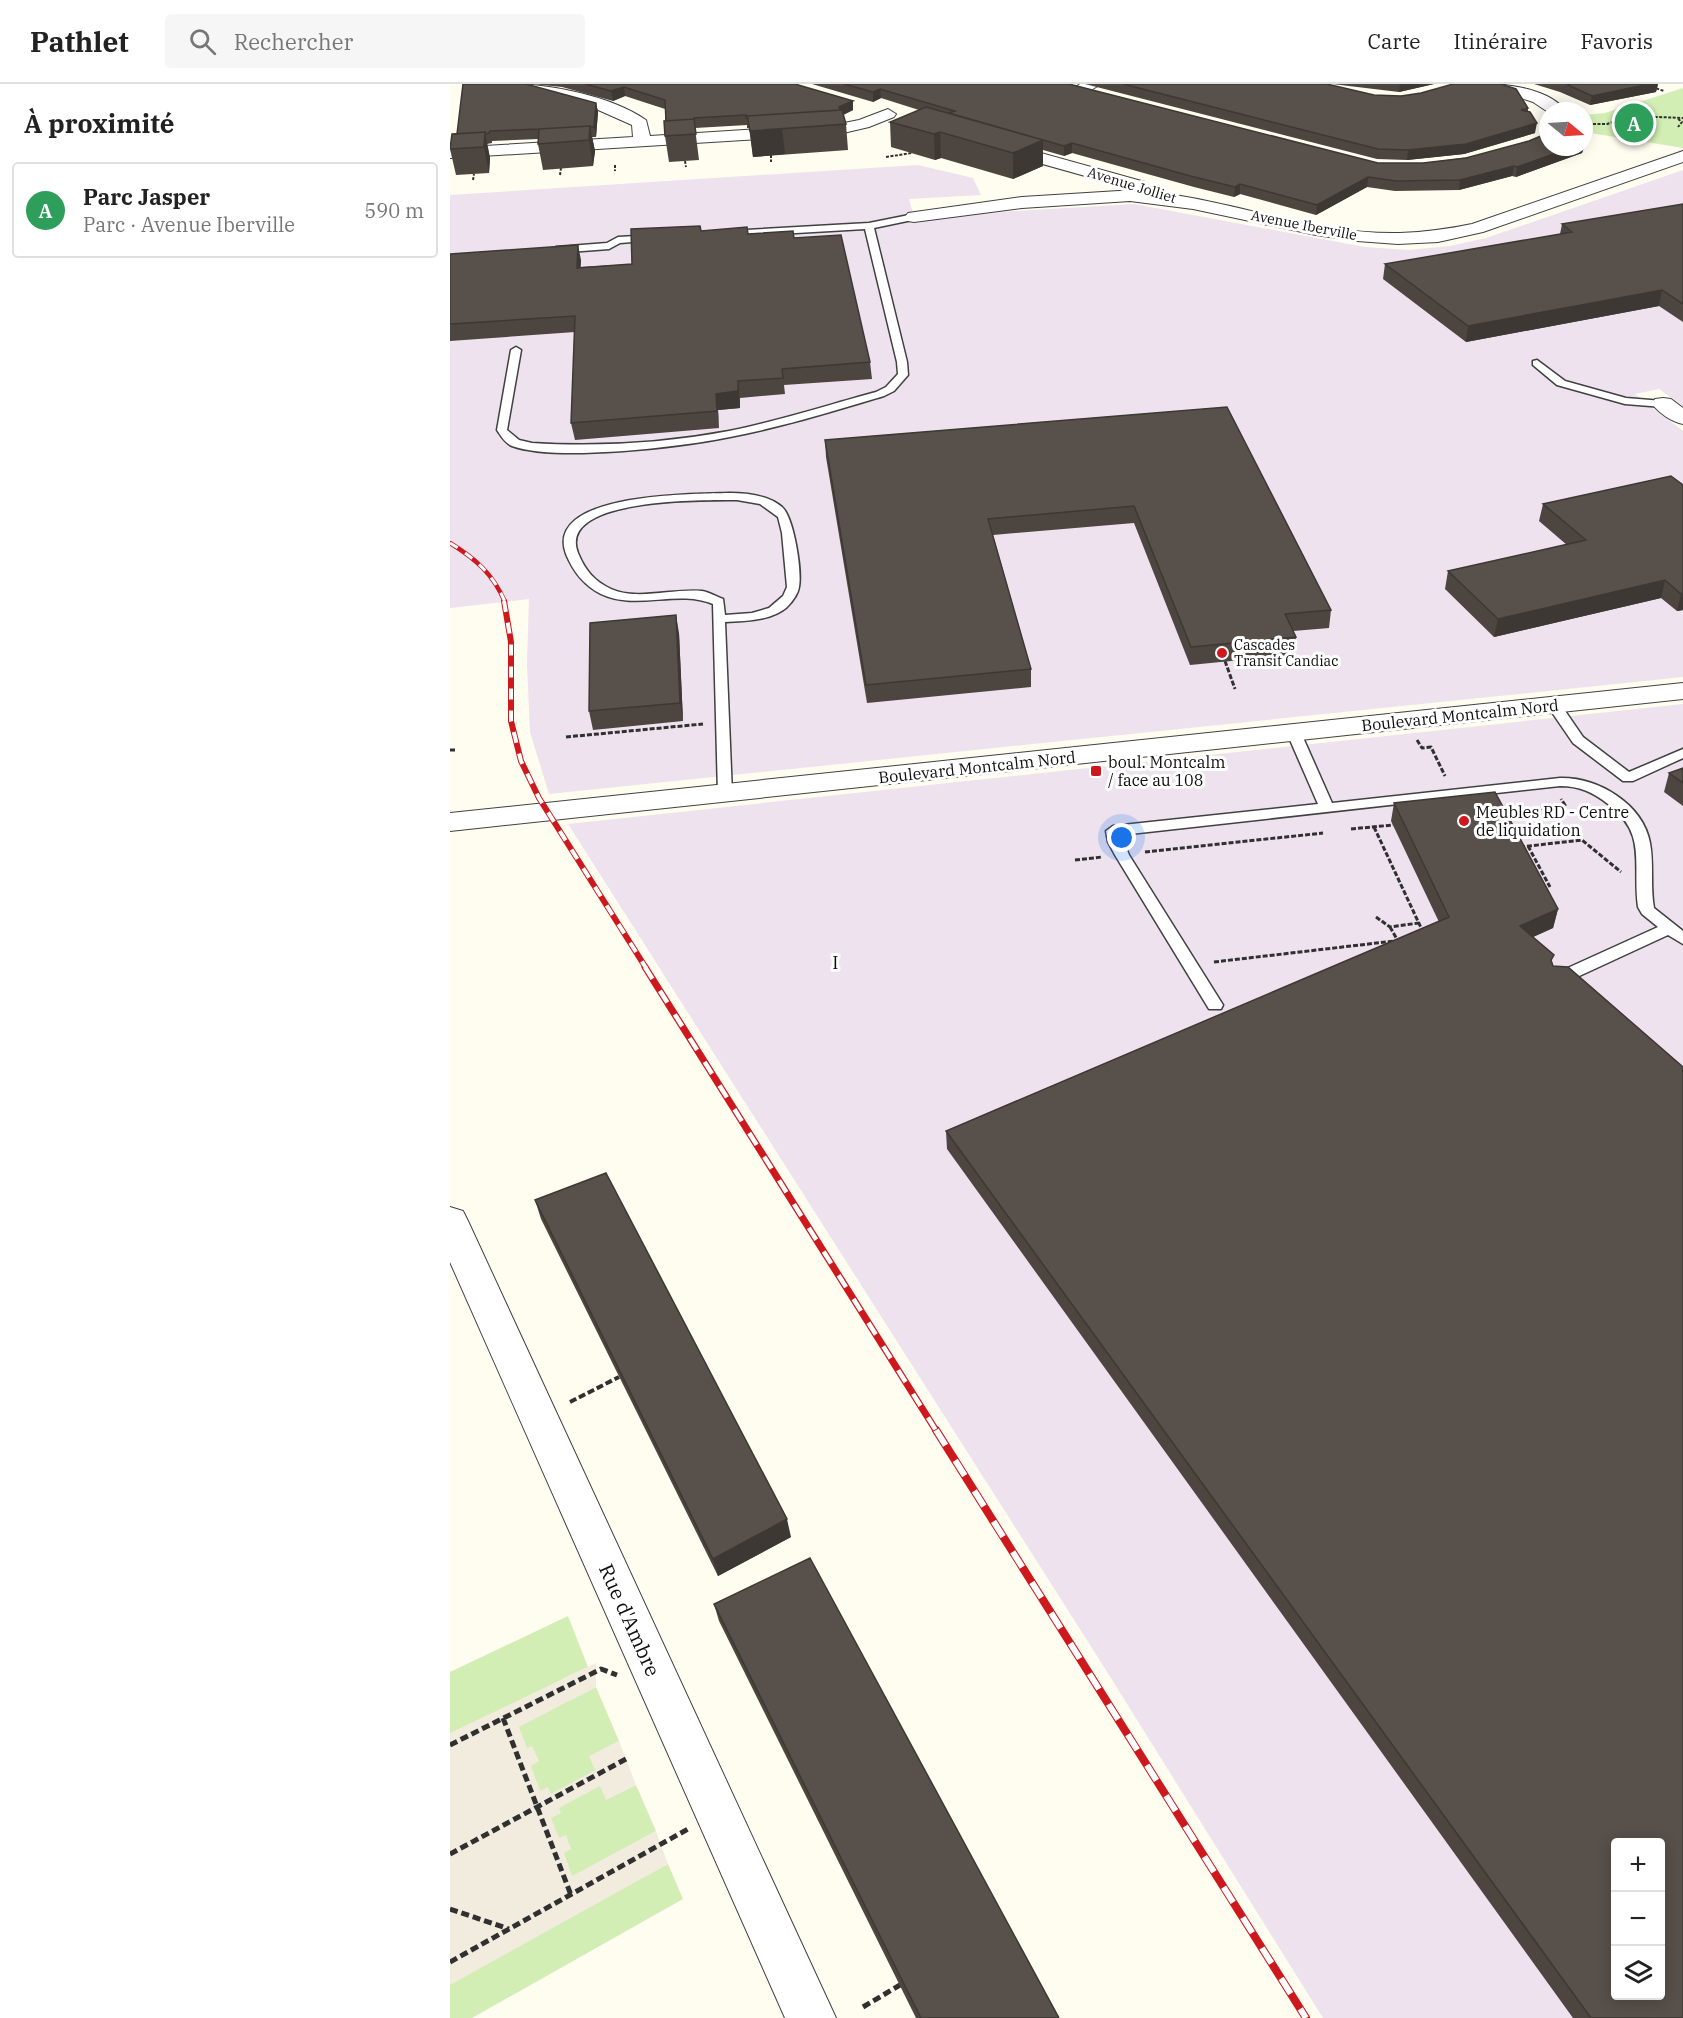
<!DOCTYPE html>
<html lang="fr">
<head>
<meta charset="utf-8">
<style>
	:root { --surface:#fff; --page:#f6f6f6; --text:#222; --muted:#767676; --line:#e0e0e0; --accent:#cd181d }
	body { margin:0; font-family:"IBM Plex Serif",serif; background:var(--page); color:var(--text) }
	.controls { position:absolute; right:18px; bottom:18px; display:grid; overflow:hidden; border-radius:6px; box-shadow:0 3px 15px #0003 }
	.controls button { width:54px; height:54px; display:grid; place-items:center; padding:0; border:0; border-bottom:2px solid var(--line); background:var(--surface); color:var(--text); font:30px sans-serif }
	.compass { position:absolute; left:1089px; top:18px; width:54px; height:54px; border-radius:50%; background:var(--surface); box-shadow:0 3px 15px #0003; rotate:108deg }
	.you { position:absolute; left:672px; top:754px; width:21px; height:21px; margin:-15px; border:4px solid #fff; border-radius:50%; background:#1a73e8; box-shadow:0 0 0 9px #1a73e833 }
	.badge { display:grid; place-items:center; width:39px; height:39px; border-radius:50%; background:var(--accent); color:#fff; font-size:20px; font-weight:700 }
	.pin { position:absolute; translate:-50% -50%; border:3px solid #fff; box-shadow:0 2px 6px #0006 }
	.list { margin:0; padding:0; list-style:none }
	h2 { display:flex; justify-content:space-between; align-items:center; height:78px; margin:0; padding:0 24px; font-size:26px }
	h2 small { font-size:20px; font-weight:400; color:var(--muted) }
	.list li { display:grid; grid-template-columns:39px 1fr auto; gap:18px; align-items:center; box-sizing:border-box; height:96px; margin:0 12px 12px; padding:0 12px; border:2px solid var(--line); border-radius:6px }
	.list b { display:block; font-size:22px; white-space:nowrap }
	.list p { margin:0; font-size:20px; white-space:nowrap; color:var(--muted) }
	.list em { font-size:20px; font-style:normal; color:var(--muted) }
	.icon { flex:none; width:33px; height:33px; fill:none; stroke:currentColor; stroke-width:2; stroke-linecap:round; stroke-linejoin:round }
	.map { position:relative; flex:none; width:1233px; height:1934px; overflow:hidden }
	header { display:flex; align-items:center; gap:36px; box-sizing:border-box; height:84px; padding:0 30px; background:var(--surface); border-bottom:2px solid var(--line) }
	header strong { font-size:28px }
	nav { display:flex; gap:33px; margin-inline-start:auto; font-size:21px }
	.search { width:420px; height:54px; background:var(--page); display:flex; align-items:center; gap:15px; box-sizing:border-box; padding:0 21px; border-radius:6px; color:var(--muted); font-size:22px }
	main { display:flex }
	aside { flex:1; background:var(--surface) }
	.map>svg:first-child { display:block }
	.industrial { fill:#ede2ee; fill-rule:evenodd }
	.green { fill:#d2eeb5 }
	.plaza { fill:#f1ecdd }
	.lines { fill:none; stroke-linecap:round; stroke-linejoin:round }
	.service-casing { stroke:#414141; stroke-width:3 }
	.minor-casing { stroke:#414141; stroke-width:2 }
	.tertiary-casing { stroke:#414141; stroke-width:2 }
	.path-far3 { stroke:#303030; stroke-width:2; stroke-dasharray:3 1.5; stroke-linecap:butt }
	.path-far2 { stroke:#303030; stroke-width:3; stroke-dasharray:5 2; stroke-linecap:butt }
	.path-far1 { stroke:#303030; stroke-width:4; stroke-dasharray:7 3; stroke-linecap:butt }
	.path { stroke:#303030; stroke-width:5; stroke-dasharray:8 4; stroke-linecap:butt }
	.service { fill:#fff; fill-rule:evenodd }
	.minor { fill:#fff; fill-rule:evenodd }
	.tertiary { fill:#fff; fill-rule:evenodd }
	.rail-far3-casing { stroke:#cd181d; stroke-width:4.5 }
	.rail-far2-casing { stroke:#cd181d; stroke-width:6 }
	.rail-far1-casing { stroke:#cd181d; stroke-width:7 }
	.rail-casing { stroke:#cd181d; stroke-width:8 }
	.rail-far3 { stroke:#fff; stroke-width:3; stroke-dasharray:9; stroke-linecap:butt }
	.rail-far2 { stroke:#fff; stroke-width:4; stroke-dasharray:11; stroke-linecap:butt }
	.rail-far1 { stroke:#fff; stroke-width:4.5; stroke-dasharray:14; stroke-linecap:butt }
	.rail { stroke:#fff; stroke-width:6; stroke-dasharray:18; stroke-linecap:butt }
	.wall { fill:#4c4540 }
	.shaded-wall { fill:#3e3834 }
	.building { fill:#58504a; stroke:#3e3834; stroke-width:1.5; fill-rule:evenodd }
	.poi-dot { fill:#cd181d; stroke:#fff; stroke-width:2 }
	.labels { text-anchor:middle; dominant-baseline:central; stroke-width:6; stroke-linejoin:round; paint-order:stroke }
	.far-street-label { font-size:14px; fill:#0e0e0e; stroke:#fff }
	.far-poi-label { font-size:14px; fill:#0e0e0e; stroke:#fff; text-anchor:start }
	.street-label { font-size:16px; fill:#0e0e0e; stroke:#fff }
	.poi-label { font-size:16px; fill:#0e0e0e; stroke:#fff; text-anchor:start }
	.neighbourhood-label { font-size:18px; letter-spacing:1.5px; fill:#0e0e0e; stroke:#fff }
	.near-street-label { font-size:20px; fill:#0e0e0e; stroke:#fff }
</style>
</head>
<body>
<header>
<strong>Pathlet</strong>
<div class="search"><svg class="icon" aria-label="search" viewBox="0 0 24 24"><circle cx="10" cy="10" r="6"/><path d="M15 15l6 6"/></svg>Rechercher</div>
<nav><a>Carte</a><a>Itinéraire</a><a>Favoris</a></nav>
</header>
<main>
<aside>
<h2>À proximité<small></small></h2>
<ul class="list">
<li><span class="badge" style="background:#2e9e5b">A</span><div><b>Parc Jasper</b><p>Parc · Avenue Iberville</p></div><em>590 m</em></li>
</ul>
</aside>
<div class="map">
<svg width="1233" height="1934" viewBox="0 0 1233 1934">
	<rect width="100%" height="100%" fill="#fffcf0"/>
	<!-- industrial -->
	<path class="industrial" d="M468,81L523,94L531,111L459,115L464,133L684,120L915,163L958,166L1000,162L1036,154L1233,86V322L1209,305L1185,310L1233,347V593L99,710L80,648L77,580L79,515L0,524V111Z
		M1233,620V1934H873L654,1583L118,740ZM1166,1758H1210V1912H1166Z"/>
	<!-- green -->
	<path class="green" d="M1233,4V64L1134,48V31L1155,29Z
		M118,1532L138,1583L112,1595L121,1616L146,1603L169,1657L143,1671L161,1713L186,1701L206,1747L181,1761L194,1793L218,1780L233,1815L22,1934H0V1588Z"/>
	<!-- plaza -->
	<path class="plaza" d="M146,1579V1603L69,1643L77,1664L82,1662L89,1677L81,1682L90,1707L98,1703L101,1710L145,1686L139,1672L169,1657L186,1701L156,1716L150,1702L109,1724L111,1729L101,1734L109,1754L116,1751L121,1765L114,1769L122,1792L206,1747L218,1780L0,1901V1649Z"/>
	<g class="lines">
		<!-- service casing -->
		<g class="service-casing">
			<path id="service" d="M464,130L468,133L467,135L424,144L457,278L458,291L444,307L434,312C383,327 332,343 280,353C231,363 107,378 62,362C55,359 51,352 47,346L61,266L66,263L71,266L57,346L69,356L82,359C147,363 215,359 279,347C329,337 378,321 426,308L436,303L448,290L447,278L415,145L278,153L273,150L278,147L419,139Z
				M204,151L207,152V156L170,159L159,165L106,169L101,166L106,163L157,159L168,153Z
				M1087,276L1115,297L1176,314L1213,317L1218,320L1213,323L1175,320L1107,301L1083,281V277Z
				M279,409C297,409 318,411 332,423C344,434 352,487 349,503C348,510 342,518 337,523C321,537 295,537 275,538L282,710L275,714L268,710L263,520C228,505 186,527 151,510C133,501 123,487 116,470C93,408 247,410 279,409ZM287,416L310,420L328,433L332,449L337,503L333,512L319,524L302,529L275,531L273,515C267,513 259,508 252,507C223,504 188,517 161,505C144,497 135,486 128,469C106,413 258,416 287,416Z
				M1104,617L1109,618L1133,653L1179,688L1233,665V674L1183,697H1173L1123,659L1097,621Z
				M844,645L851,649L882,719L1110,694C1148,693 1193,720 1200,759C1204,780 1200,803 1204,824L1233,847V860L1218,851L1112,900H1100L1098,896L1100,892L1208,843L1192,830L1188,823C1182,780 1198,750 1158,720C1143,708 1129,702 1110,702L671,751L679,771L773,921L771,925H759L665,771L658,758L656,747L663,742L868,720L837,649Z"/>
		</g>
		<!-- minor casing -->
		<g class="minor-casing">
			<path id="minor" d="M59,0C101,0 161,12 196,36L200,52L389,40L409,36L438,25L446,30L444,33L419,43L389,50L0,74V64L183,53L182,41L146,25L62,3Z
				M630,0H651L636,9H624L622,6Z
				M1034,0C1060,0 1099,5 1116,27L1098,28L1083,18L1037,3Z
				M552,58L695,98L698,102L692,107C778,114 862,151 950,149C975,148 998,145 1022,140L1233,67V78L1033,148L988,158L948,160L907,157L866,151L743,125L680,117L572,124L464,138L458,137L455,133L458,129L572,113L685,106L546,67L544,63L546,59Z
				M1213,314L1221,315L1233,324V340C1222,338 1209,329 1202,320L1205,315Z
				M0,1123L13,1127L18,1137L386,1934H335L0,1178Z"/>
		</g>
		<!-- tertiary casing -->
		<g class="tertiary-casing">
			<path id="tertiary" d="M1233,599V615L0,747V729Z"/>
		</g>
		<!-- path-far3 -->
		<path class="path-far3" d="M1202,3L1214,7
			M1228,35L1232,38L1228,43
			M1163,39L1194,48
			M1134,40H1157L1181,32L1233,34
			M321,71V78
			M436,73L462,69
			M235,77L236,83
			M165,81V87
			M110,91L111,84
			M23,96L24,90"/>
		<!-- path-far2 -->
		<path class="path-far2" d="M775,577L785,605
			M116,653L253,640
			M967,656L972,664L981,663L995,692
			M0,666H6
			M1052,730L1115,721L1111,715
			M924,743L973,848
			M901,745L943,741
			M1078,762L1100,803
			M1070,763L1132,756L1171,788
			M695,768L873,749
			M625,776L652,773
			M926,833L940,843L969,839
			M940,843L948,857
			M764,878L944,857"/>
		<!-- path-far1 -->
		<path class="path-far1" d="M120,1318L169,1293"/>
		<!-- path -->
		<path class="path" d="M53,1634L121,1811
			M0,1661L151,1585L167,1591
			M0,1770L176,1675
			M0,1825L59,1845
			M0,1878L238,1745
			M413,1923L450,1901"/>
		<!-- service -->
		<use href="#service" class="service"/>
		<!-- minor -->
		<use href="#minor" class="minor"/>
		<!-- tertiary -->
		<use href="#tertiary" class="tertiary"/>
		<!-- rail-far3 casing -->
		<g class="rail-far3-casing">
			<path id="rail-far3" d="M0,459C26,475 43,490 55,518"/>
		</g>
		<!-- rail-far2 casing -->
		<g class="rail-far2-casing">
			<path id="rail-far2" d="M54,517L61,558V637L71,677L89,714L196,884"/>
		</g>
		<!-- rail-far1 casing -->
		<g class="rail-far1-casing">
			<path id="rail-far1" d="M195,883L487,1348"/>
		</g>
		<!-- rail casing -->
		<g class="rail-casing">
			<path id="rail" d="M486,1346L856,1934"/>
		</g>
		<!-- rail-far3 -->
		<use href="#rail-far3" class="rail-far3"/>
		<!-- rail-far2 -->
		<use href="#rail-far2" class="rail-far2"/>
		<!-- rail-far1 -->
		<use href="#rail-far1" class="rail-far1"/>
		<!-- rail -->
		<use href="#rail" class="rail"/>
	</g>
	<!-- wall -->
	<path class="wall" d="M82,0H345L403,26L393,31L396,40L398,66L303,73L299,44H297V41L245,44L249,76L219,78L215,52V25L175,12L163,17L112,3Z
		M362,0H619L928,79H973L1098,63H1134L1132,69L1066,93L1062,92L1009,106L945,107L917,103L866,131L790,110L784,113L744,103L622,69L614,72L593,66V82L563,95L491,74L485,76L441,63L440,38L469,26L431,14L423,18Z
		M635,0H877L924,11L1078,24V27L1085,49L1014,70L957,76L927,75Z
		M882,0H984L949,8Z
		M1084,0H1208L1206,8L1140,21L1110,8Z
		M146,19L148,28L146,53H142L145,67L143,82L93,86L88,60V55L42,57V59L37,60L40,74L39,89L6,91L0,65L7,50Z
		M1233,120V238L1209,222L1016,258L933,195L935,180L1110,150L1112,140Z
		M250,142L251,147L344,154L420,278L422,295L334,301L335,310L290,314V324L268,326L269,344L125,356L121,339L125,248L0,257V170L131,176L130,183L182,180Z
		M777,323L881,526L879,544L843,547L846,553L844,571L740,581L684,439L543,451L581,585V603L417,619L376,373L375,356Z
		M1221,392L1233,526L1227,527L1211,514L1044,553L995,505L998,487L1117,461L1089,437L1093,420Z
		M229,549L233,637L143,646L139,627Z
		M1233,684V722L1214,708L1219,689Z
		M944,719L1108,825L1103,844L1083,853L1102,879L1233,1934H1123L497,1065L496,1047L989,838L941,737Z
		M85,1116L341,1453L268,1492L91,1135Z
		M264,1520L609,1934H466L269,1537Z"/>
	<!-- shaded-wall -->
	<path class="shaded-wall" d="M950,0H984L949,8Z
		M1199,0H1208L1206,8L1140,21L1142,12Z
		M174,3L175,12L163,17L161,7Z
		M430,5L431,14L423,18V8Z
		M403,17V26L391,32L389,23Z
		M146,19L148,28L146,53L144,43Z
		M1087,39L1085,49L1014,70L957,76L958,66Z
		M140,42L145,67L143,82L139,56Z
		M332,44L335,70L303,73L300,47Z
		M35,48L40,74L39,89L34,63Z
		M490,48L491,74L485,76L484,50Z
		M593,56V82L563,95V69Z
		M622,59V69L614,72V62Z
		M1123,63H1134L1132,69L1066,93L1067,83Z
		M1064,82L1062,92L1009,106L1010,96Z
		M918,93L917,103L866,131L867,121Z
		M790,100V110L784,113L785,103Z
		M128,161L131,176L130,199L127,184Z
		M1212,206L1209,222L1016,258L1018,242Z
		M288,297L290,324L268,326L269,344L266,310Z
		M1215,496L1211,514L1044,553L1048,535Z
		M1233,509V526L1227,527L1231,510Z
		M226,531L229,549L233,637L230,619Z
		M1108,825L1103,844L1065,861L1070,842Z
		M337,1435L341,1453L268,1492L263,1475Z"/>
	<!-- building -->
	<path class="building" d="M13,0H76L146,19L144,43H140V42L89,45L40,47L39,49L35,50V48L7,50Z
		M135,0H345L403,17L389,23L390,26L297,32L298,34H296V31L244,34V37V35L216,37L215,16L174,3L161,7Z
		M394,0H619L928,79H973L1016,74L1079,57L1098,49V63H1123L1067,83L1064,82L1010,96L946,97L918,93L867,121L790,100L785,103L744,93L622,59L614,62L499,29L505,27L430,5L423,8Z
		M673,0H877L924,11L951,12L971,9L1003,0H1051L1066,5L1078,24L1071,26L1080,28L1087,39L1016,60L958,66L928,65Z
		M1116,0H1199L1142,12Z
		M476,23L593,56L563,69L490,48L484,50L440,38Z
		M392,26L396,40L300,47L297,32Z
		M244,35L246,50L215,52L214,37Z
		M140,42L139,56L88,60L89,45Z
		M35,48L34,63L0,65L2,50Z
		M1233,120V220L1212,206L1018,242L935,180L1122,148L1112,140Z
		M250,142L251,147L297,143L298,150L343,147L344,154L391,151L420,278L332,285L333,294L288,297V307L266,310L267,327L121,339L125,232L0,240V170L128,161L127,184L182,180L181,145Z
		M777,323L881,526L835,530L846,553L741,563L684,422L538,435L581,585L416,601L375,356Z
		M1221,392L1233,401V509L1231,510L1215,496L1048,535L998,487L1136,456L1093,420Z
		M226,531L230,619L139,627L140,539Z
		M1233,684V699L1219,689Z
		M1045,708L1108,825L1070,842L1104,871L1101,876L1103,882L1118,883L1233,983V1934H1141L496,1047L999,833L944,719ZM1166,1758H1210V1911H1166Z
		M156,1089L337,1435L263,1475L85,1116Z
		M360,1474L609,1934H471L264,1520Z"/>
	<!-- markers -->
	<g class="poi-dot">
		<circle cx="772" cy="569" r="6"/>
		<rect x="640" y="681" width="12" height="12" rx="3"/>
		<circle cx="1014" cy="737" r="6"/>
	</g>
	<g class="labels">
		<!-- far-street labels -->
		<g class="far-street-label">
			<text transform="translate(682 101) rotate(17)">Avenue Jolliet</text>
			<text transform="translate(854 141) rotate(11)">Avenue Iberville</text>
		</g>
		<!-- far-poi labels -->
		<g class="far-poi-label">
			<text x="784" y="561">Cascades<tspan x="784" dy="16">Transit Candiac</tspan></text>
		</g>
		<!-- street labels -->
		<g class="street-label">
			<text transform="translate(1010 631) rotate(-6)">Boulevard Montcalm Nord</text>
			<text transform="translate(527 683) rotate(-6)">Boulevard Montcalm Nord</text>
		</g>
		<!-- poi labels -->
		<g class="poi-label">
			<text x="658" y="678">boul. Montcalm<tspan x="658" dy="18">/ face au 108</tspan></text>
			<text x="1026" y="728">Meubles RD - Centre<tspan x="1026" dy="18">de liquidation</tspan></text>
		</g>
		<!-- neighbourhood labels -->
		<g class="neighbourhood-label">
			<text x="386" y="878">I</text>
		</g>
		<!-- near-street labels -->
		<g class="near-street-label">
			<text transform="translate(180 1536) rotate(66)">Rue d'Ambre</text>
		</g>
	</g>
</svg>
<div class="controls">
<button>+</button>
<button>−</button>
<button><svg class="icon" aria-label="layers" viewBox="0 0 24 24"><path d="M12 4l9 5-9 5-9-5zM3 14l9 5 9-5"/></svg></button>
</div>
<svg class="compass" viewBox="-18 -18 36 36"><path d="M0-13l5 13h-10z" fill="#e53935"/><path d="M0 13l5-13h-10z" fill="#767676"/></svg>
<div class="you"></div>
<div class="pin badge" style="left:1184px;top:39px;background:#2e9e5b">A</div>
</div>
</main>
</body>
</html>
